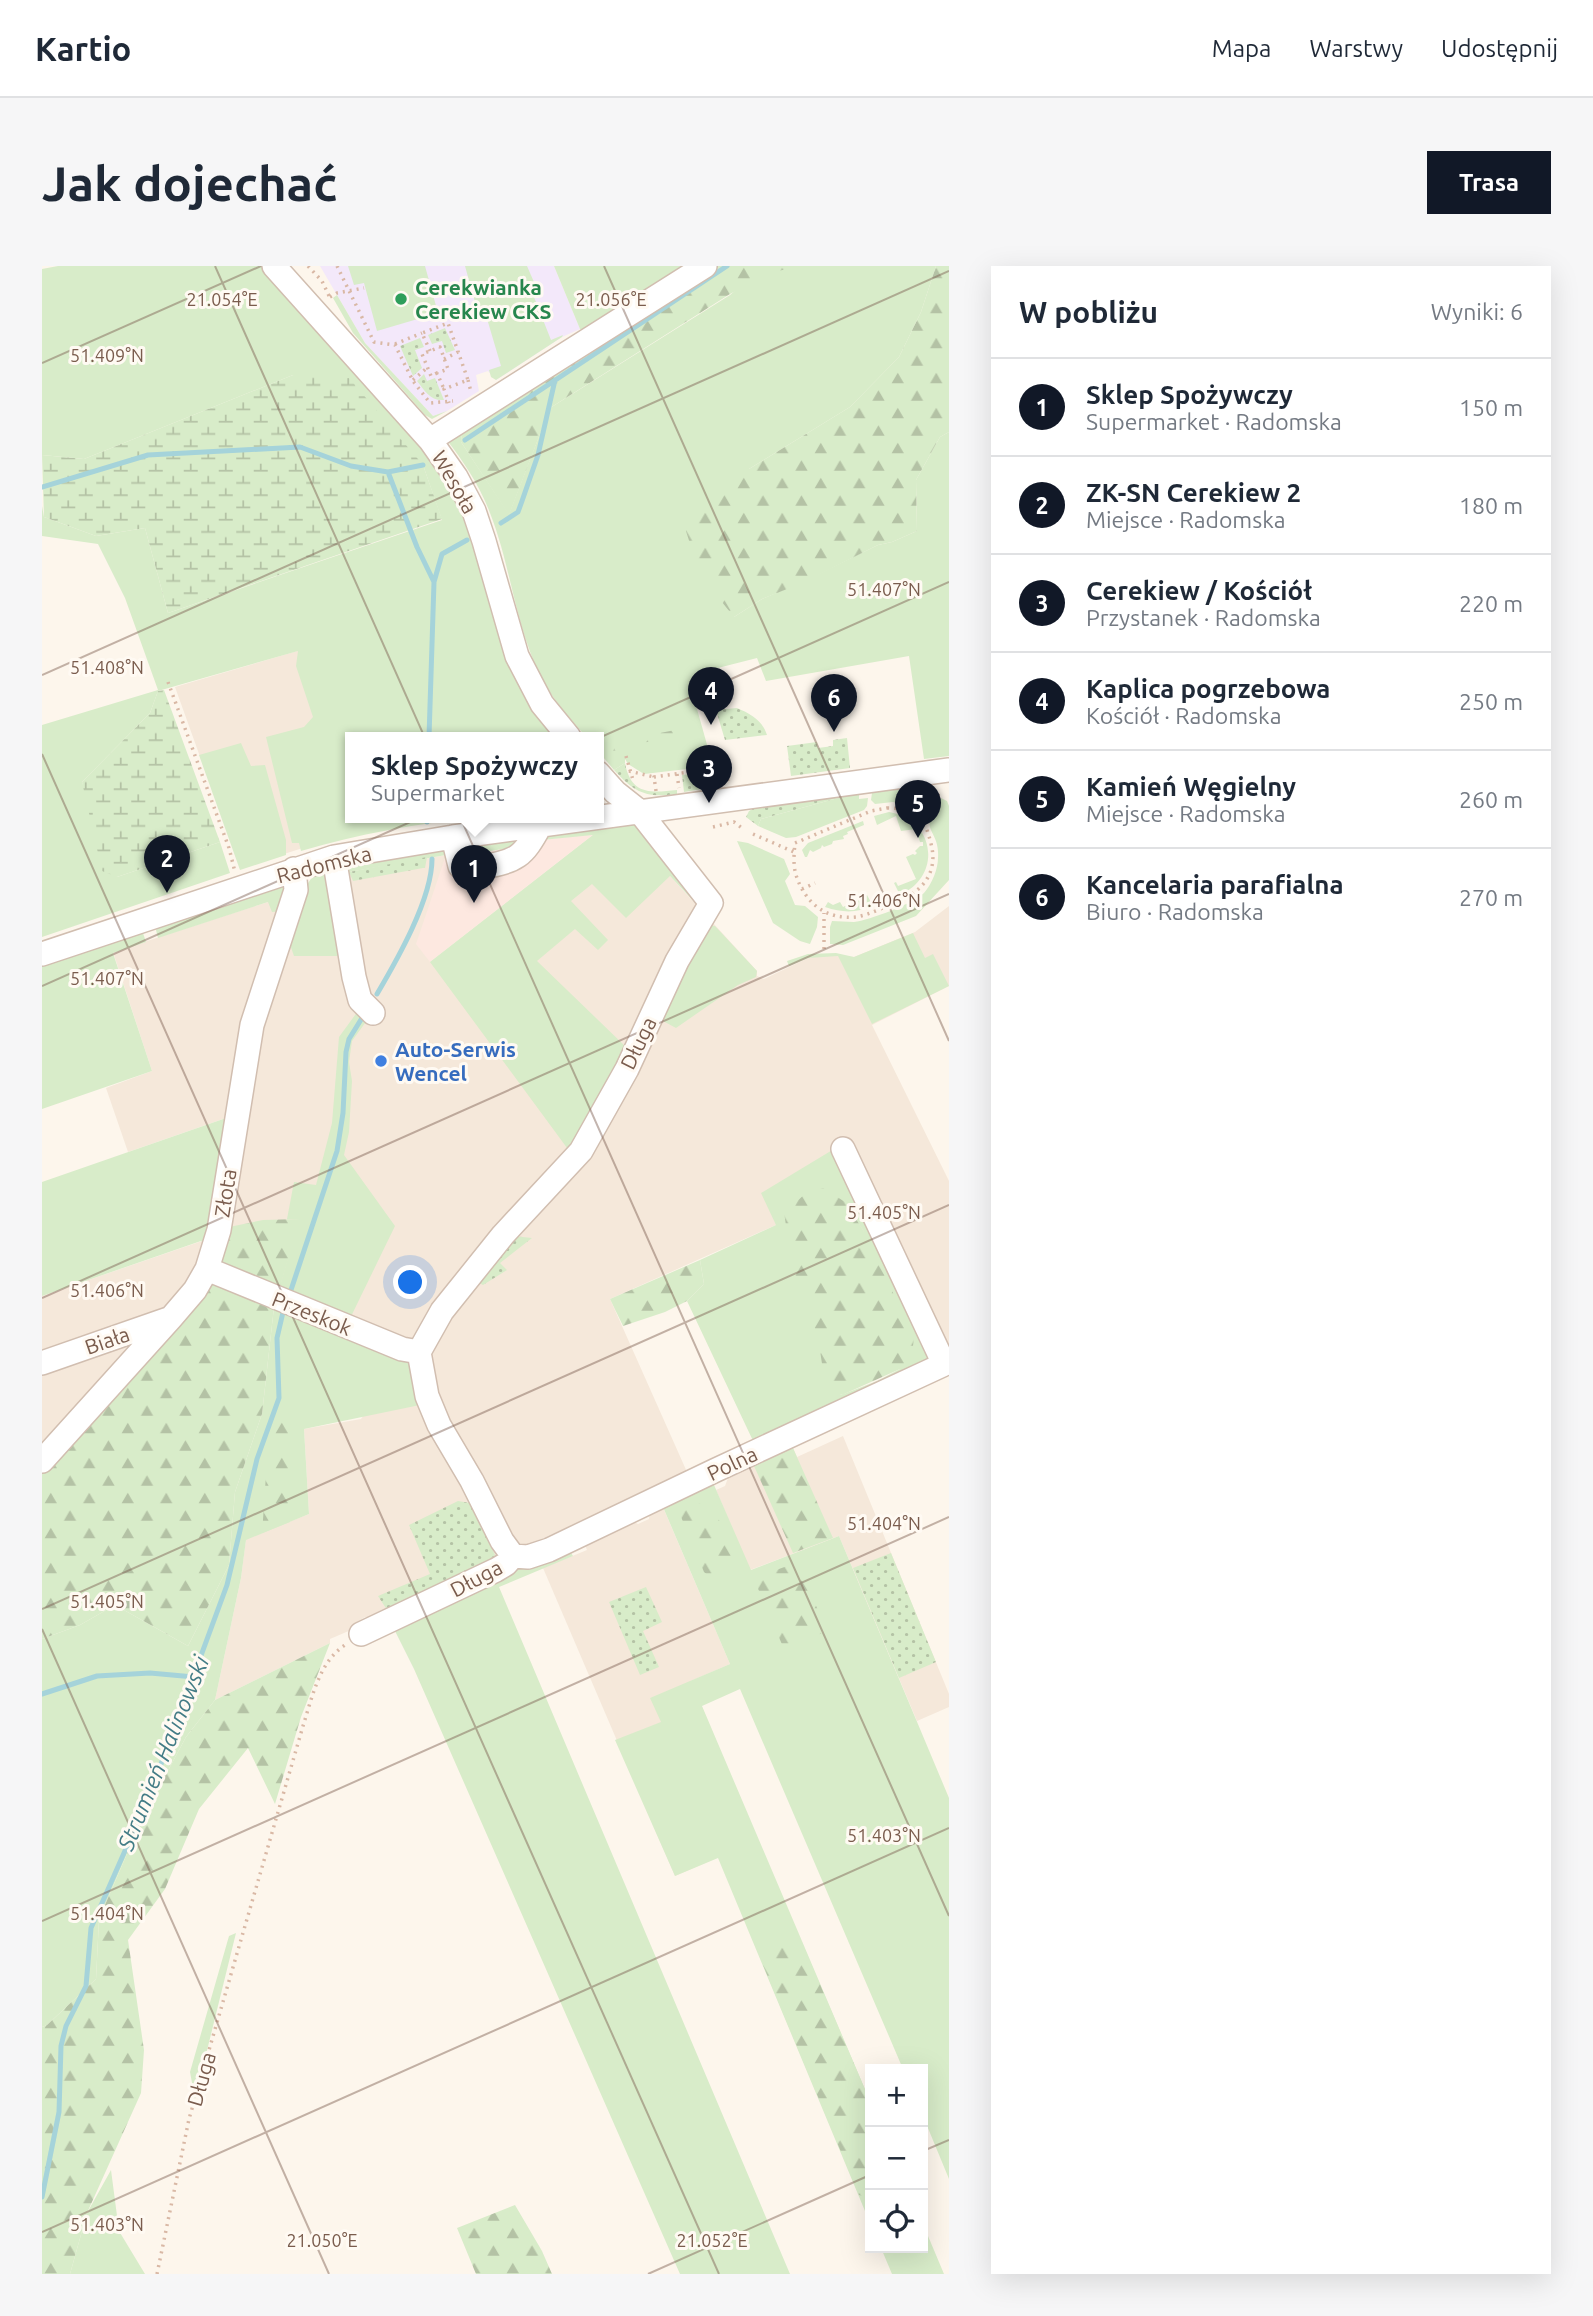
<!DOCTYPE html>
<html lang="pl">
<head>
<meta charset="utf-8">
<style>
	:root { --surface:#fff; --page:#f6f6f7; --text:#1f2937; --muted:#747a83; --line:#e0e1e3; --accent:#111827 }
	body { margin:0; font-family:Ubuntu,sans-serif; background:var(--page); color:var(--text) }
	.controls { position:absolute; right:21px; bottom:21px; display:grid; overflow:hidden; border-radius:0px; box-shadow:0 7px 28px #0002 }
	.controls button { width:63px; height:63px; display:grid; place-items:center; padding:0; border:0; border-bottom:2px solid var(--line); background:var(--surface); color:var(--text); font:35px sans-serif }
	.you { position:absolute; left:369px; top:1017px; width:24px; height:24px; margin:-18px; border:5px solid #fff; border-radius:50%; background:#1a73e8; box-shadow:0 0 0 10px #1a73e833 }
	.badge { display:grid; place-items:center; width:46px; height:46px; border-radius:50%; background:var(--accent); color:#fff; font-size:23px; font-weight:700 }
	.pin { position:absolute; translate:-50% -58px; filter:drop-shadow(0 2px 4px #0008) }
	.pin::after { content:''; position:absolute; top:37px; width:24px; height:21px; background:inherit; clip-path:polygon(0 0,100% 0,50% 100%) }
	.popup { position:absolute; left:303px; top:466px; width:259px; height:91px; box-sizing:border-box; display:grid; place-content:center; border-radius:0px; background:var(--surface); filter:drop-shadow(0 2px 5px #0005); font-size:23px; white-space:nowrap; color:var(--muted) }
	.popup b { font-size:26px; color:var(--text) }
	.popup::after { content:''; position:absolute; left:50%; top:100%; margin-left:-14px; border:14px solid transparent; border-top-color:var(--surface) }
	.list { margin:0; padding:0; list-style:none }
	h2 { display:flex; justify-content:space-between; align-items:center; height:91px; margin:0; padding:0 28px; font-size:30px }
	h2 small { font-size:23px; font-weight:400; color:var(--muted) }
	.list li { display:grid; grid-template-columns:46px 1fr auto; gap:21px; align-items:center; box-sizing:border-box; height:98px; padding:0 28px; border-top:2px solid var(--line) }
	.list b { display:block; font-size:26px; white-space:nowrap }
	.list p { margin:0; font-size:23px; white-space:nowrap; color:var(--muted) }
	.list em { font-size:23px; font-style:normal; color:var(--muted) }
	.icon { flex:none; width:38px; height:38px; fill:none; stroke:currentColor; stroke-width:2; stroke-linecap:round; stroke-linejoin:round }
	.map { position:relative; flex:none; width:907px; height:2008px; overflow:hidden; border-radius:0px }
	header { display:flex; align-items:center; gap:42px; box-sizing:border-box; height:98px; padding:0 35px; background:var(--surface); border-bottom:2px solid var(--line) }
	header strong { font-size:33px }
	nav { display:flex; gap:38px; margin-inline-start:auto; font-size:24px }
	.intro { display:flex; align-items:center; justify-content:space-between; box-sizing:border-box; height:168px; padding:0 42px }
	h1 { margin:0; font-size:49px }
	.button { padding:18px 32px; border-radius:0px; background:var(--accent); color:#fff; font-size:24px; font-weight:700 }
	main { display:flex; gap:42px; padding:0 42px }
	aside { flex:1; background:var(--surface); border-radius:0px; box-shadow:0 7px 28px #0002 }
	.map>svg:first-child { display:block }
	.residential { fill:#f5e8da }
	.commercial { fill:#fde8e0 }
	.education { fill:#f3e8fa }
	.green { fill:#d8ecc9; fill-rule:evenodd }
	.forest { fill:url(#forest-firs) }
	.wetland { fill:url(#wetland-marsh) }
	.garden { fill:url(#garden-dots) }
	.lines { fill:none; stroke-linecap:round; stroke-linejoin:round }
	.stream { stroke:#a5d3da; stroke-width:5 }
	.minor-casing { stroke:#d1beb0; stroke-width:26 }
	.path { stroke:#d9b8a5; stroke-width:3.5; stroke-dasharray:2 5; stroke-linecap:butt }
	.minor { stroke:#fff; stroke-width:23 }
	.ticks { fill:none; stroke:#7a5c4d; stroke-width:2; stroke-opacity:0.45 }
	.leisure-dot { fill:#2e9e5b; stroke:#fffaf3; stroke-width:2.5 }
	.shop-dot { fill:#3f7fe0; stroke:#fffaf3; stroke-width:2.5 }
	.labels { text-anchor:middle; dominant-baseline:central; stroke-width:6; stroke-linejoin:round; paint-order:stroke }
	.leisure-label { font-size:21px; font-weight:bold; fill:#27864d; stroke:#fffaf3; text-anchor:start }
	.street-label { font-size:21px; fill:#7a5c4d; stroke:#fffaf3 }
	.shop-label { font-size:21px; font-weight:bold; fill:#366cbe; stroke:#fffaf3; text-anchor:start }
	.water-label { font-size:23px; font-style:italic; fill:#437c86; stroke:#fffaf3 }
	.ticks-label { font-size:18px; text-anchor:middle; fill:#7a5c4d; stroke:#fffaf3; stroke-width:6; stroke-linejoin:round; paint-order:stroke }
</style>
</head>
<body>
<header>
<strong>Kartio</strong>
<nav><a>Mapa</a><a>Warstwy</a><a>Udostępnij</a></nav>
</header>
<div class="intro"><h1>Jak dojechać</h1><a class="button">Trasa</a></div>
<main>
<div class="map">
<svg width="907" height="2008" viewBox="0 0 907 2008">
	<defs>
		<pattern id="forest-firs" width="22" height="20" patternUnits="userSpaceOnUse" patternTransform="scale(1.75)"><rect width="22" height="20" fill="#d8ecc9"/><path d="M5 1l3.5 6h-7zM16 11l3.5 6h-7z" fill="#b4c2a5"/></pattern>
		<pattern id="wetland-marsh" width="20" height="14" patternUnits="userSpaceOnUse" patternTransform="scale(1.75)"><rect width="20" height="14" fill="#d8ecc9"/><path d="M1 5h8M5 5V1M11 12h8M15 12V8" fill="none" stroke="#b4c2a5"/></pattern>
		<pattern id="garden-dots" width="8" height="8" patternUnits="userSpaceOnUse" patternTransform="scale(1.75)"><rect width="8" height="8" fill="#d8ecc9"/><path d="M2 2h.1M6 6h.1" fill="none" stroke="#b4c2a5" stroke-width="1.8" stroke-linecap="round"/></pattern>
	</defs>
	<rect width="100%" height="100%" fill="#fdf6ec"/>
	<!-- residential -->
	<path class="residential" d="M269,381L308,471V551L286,574L198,602L133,421Z
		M552,568L628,610L715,705V710L722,713L766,692L781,689L812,691L873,666L907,640V720L830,759L907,915V1083L734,959L568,1033L645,1206L586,1232L584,1236L476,1283L453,1289L334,1353L323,1351L311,1358L309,1364L288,1373V1377L173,1434L199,1312L204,1273L267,1248L262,1163L319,1153L376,1075L277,1041L178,1002L204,845L86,886L64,822L110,805L71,686L226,636L294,609L404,589L388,696Z
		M160,975L161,996L0,1185V1030Z
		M801,1170L907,1428V1441L875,1455L797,1270L708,1304L674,1224L683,1220L686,1212L751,1182L755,1191Z
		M620,1239L688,1398L649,1415L716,1574L633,1610L501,1302L545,1284L541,1274L588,1254L596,1258L607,1253L608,1244Z"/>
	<!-- commercial -->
	<path class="commercial" d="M552,568L388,696L374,678L404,589L428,584L431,588L473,581L500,574Z"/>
	<!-- education -->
	<path class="education" d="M278,0H512L538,63L520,71L454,114L446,105L434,109L437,125L405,145L391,150L323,77Z"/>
	<!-- green -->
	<path class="green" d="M16,0H220L376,174L397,202L423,251L514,471H308V551H434C375,558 316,568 259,585L257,577H250L224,471L262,461L271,451L254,400L256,385L116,425L108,447L40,516L75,611L178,576L188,607L0,671V459L116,424L83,332L56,278L0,270V240L2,251L54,270L103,262L126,347L400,254L381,199L251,109L42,193L0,189V3Z
		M306,0H383L396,47L335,65L322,17L312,19Z
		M423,0H485L495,23L490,26L509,74L521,69L520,71L454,114L449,111L447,104L459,100L443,46L436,47Z
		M512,0H648L541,64L538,63Z
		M722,0H894L879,46L857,91L808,141L707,203L692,351L720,333L760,316L836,279L850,276L875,265L874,214L898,171L907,166V490L882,493L867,390L724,415L715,392L664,405L665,412L648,418L671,500L602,508L586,498L583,493V497L572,504L556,485V471H544C528,452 510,433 499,411C473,359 469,300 448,247C438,220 422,196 404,173L420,161L419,176L467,248L508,142L688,29Z
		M295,29L323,77L391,150L405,145L390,153L383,149L311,67L291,32Z
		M199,477L209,500L223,499L244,574V589L198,604L157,489Z
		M887,517L893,527L886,539L880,544L851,536L833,538L829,534L830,527L820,528L819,524Z
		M817,528V533L826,532L825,540L822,544L754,571L744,572L716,560L719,553L796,532Z
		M899,532L905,535L907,540V614L874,650L801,679L788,678V661L790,655C797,655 804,656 812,656C828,654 870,638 882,627C890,618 896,603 896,592C898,561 874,568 899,532Z
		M847,546C893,553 901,610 858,629L852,617L854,616L856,620L874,613L864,591L871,588L873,589L875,587L873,585L878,580H881V576H878L874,563L859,565L854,550L835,559L832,550Z
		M821,555L822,559L805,566L806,568L801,570L802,573L791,575L790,578L782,581L780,579L779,582L771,586L768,584L765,591H763L760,584L766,577Z
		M593,559L652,629L657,641L628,610L584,652L550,618L529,635L566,674L556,684L533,663L495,695L584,781L610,731L627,688L630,691L627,700L556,848L528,892L524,890L528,886L388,696L551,569L500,574C513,561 573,558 593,559Z
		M472,572L475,575L473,581L431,588L428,584L431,579Z
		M695,575L706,577L742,593L748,608L743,615L753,639L763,640L776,651L775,661L768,678L758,675L731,657Z
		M398,581L404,589L307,606L306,598Z
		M284,605L288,615L297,690H252L246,673L262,623L273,607Z
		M239,617L245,619L243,645L230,646L226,636L116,672L114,664L117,658Z
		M825,629L831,640C814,647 801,647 783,641L786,636L791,639L798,636L801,641Z
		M666,659L673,660L715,705L714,711L696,719L634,762L621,755L622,737Z
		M96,665L101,667L104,676L71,687L110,805L0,843V697Z
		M871,667L883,692L891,688L907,720L830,758L796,690L766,692L747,700L745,695L766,688L794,687L812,691Z
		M316,745L326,753L310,775L307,796L310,815L307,866L302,889L353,960L300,1069L370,1093L378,1139L262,1163L267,1248L204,1274L199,1312L173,1434L144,1471L99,1555L57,1653L54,1713L5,1759L0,1761V1373L38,1359L73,1339L146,1380L187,1299L193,1226L220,1148L232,1041L257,953H245L252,916L274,919L290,857L297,771Z
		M187,851L166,980L159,975L0,1030V916Z
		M792,883L887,1091L885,1098L713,1179L645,1035L662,1018L658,994L734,959L719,927ZM783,931L810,948L821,964L858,1103L835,1115L799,1129L778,1065Z
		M669,1212L709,1304L797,1270L907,1532V1913L881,1850V1803H861L698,1423L660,1440L828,1835V1957L676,1592L633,1610L573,1474L619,1456L608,1432L688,1398L618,1234Z
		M526,1282L531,1290L457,1321L748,2008H638L372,1403L350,1359L481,1299Z
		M194,1667L153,1833L148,1806L187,1670Z
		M69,1904L77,1965L103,2008H28L45,1947Z
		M881,1958L902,2008H850L839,1982H881Z"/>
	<!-- forest -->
	<path class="forest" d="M675,0H757L728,7L688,28L508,142L467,249L419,176L420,161Z
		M894,0H907V166L898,171L874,214L875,265L850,276L836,279L760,317L720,333L692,351L667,320L654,296L642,259L707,203L808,141L857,91L879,46Z
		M653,460L655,462L650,467L585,480L581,483L579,495L574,499L569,492L573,480L583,474Z
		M781,922L803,936L821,964L872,1071L870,1089L858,1103L800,1129L788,1122L782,1111L776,1071L750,1000L742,946L762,929Z
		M258,953L232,1041L220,1148L193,1226L187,1299L146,1380L73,1339L38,1359L0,1373V1208L35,1168L187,961L221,954Z
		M658,994L662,1018L645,1035L623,1046L581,1060L568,1033Z
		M240,1142C256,1175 251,1220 248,1256L220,1267C224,1226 222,1179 240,1142Z
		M751,1182L791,1272L751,1287L712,1200Z
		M656,1237C681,1245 713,1307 674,1316L662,1306L637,1246Z
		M751,1298L758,1303L785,1365L742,1383L714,1318L720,1309Z
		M288,1377L259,1451L233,1538L206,1482L157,1543L123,1623L86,1674L102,1784L99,1827L45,1947L28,2008H0V1761L5,1759L54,1713L57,1653L99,1555L144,1471L173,1434Z
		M754,1675L761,1679L828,1835V1932L817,1929L721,1699L727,1684Z
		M473,1939L500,1985L510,2008H434L415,1962Z"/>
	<!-- wetland -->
	<path class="wetland" d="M251,109L307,112L381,199L400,253L126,347L103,262L54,270L2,251L0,189L42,193Z
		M122,424L178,576L75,611L60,605L40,516L108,447L116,425Z"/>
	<!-- garden -->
	<path class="garden" d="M403,62L413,84L404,87L400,75L390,78L386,69Z
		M378,72L382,81L373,84L380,102L371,110L358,80Z
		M382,108L385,115L393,112L402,134C388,135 383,125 375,115Z
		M695,442C709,448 720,454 725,469L683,474L674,444Z
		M805,472L808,502L749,510L745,480L775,476L776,482L791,480V474Z
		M583,497C589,529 608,527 635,524V528C604,532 593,527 572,504Z
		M672,505L675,521L667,522L666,516L659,517L660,523L642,526L640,509Z
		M816,525L817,528L796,532L719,553L716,560L704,551L707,545L716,540Z
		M385,591L383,602H381L311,615L307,606Z
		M471,970L490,972L458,997L465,1004L441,1019L435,1016Z
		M416,1235L428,1237L453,1289L443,1303L347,1347L336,1330L388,1308L367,1259Z
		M849,1287L894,1396L857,1412L811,1302Z
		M604,1321L620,1356L601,1365L617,1401L598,1409L567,1336Z"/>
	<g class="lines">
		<!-- stream -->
		<path class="stream" d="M423,174L685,0
			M346,206L375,281L392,316L387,471
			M0,221L106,189L258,181L309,200L346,206L381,199
			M459,257L476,246L480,235L496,189L513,114
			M392,316L400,288L425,274
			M385,556V551
			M335,728C355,694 390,633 390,593
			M248,1027L295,885L301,847L304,786L307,773L320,752
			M0,1428L55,1410L108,1407L152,1411
			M0,1931L17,1846L19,1780L24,1760L44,1720L49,1662L108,1528L185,1319L215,1193L237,1132L235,1072L242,1042"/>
		<!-- minor casing -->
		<g class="minor-casing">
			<path id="minor" d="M232,0L388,174L414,211L432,245L442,275L475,390L500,438L527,471
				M388,174L663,0
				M411,571L418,600C426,604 432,602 440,601C475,595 481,591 498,560
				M292,591L312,711L318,734L331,747
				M0,688L292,591L411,571L907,504
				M801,883L902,1098
				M165,1003L360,1083L377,1086
				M0,1097L126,1053
				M0,1195L129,1052L153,1024L165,1003L177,964L210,759L254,624L252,603
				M471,1290L460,1275L430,1215L397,1159L385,1130L377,1086L400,1045L461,969L539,885L585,803L635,695L669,637L597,545L573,526L556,507
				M471,1290L486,1291L507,1284L674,1204L907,1096
				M319,1368L454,1304L464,1298L471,1290"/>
		</g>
		<!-- path -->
		<path class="path" d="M266,0L280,15L288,32
			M295,0L332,76L353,79L371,115L388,137L411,135
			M288,31L295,27L322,22
			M353,78L380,67
			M388,85L380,67L406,57L426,114L402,123L407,137
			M402,93L416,86
			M395,107L389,110L380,88L398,81L406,103L395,107L402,123
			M371,114L386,101
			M426,114L429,126
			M126,416L187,582L193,606
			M584,490L591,514
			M587,505L612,511
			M635,508L637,522
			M614,525L612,511L683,501L686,515
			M845,542C865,542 880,547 886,567C890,580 893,591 889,604C883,623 866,631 850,638C838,643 826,649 814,651C784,654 763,637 754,609C751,599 752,587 753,577L829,545Z
			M880,553L896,529V525
			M671,561L692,556L700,562
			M711,568L752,586
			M760,623L773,617
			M782,683V647
			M115,2008L147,1853L261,1460C270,1432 277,1396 303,1379"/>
		<!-- minor -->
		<use href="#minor" class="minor"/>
	</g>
	<!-- ticks -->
	<path class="ticks" d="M173,0L907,1650M562,0L907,775M0,97L219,0M0,409L907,5M0,488L677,2008M0,720L907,316M0,1032L907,628M0,1343L907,939M0,1363L287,2008M0,1655L907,1251M881,1885L907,1874M0,1966L907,1562M606,2008L828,1909"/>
	<!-- markers -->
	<circle class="leisure-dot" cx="359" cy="33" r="7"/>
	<circle class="shop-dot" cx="339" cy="795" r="7"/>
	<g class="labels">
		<!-- leisure labels -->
		<g class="leisure-label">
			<text x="373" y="21">Cerekwianka<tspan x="373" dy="24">Cerekiew CKS</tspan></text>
		</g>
		<!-- street labels -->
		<g class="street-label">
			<text transform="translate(413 216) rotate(60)">Wesoła</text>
			<text transform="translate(282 598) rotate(-14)">Radomska</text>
			<text transform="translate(596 777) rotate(-64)">Długa</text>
			<text transform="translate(183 927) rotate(-81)">Złota</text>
			<text transform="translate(270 1047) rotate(22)">Przeskok</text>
			<text transform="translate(65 1074) rotate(-19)">Biała</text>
			<text transform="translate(690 1197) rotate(-25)">Polna</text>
			<text transform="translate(434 1312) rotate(-28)">Długa</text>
			<text transform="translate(159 1813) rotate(-74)">Długa</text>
		</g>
		<!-- shop labels -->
		<g class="shop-label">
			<text x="353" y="783">Auto-Serwis<tspan x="353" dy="24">Wencel</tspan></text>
		</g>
		<!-- water labels -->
		<g class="water-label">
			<text transform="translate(121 1487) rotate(-68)">Strumień Halinowski</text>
		</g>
	</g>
	<g class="ticks-label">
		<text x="180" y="40">21.054°E</text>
		<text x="569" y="40">21.056°E</text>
		<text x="65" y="96">51.409°N</text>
		<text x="842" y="330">51.407°N</text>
		<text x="65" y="408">51.408°N</text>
		<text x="842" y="641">51.406°N</text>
		<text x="65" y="719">51.407°N</text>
		<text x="842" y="953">51.405°N</text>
		<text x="65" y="1031">51.406°N</text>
		<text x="842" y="1264">51.404°N</text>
		<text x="65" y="1342">51.405°N</text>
		<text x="842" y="1576">51.403°N</text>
		<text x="65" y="1654">51.404°N</text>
		<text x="65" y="1965">51.403°N</text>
		<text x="280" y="1981">21.050°E</text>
		<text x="670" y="1981">21.052°E</text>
	</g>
</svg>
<div class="controls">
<button>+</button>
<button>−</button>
<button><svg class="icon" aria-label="locate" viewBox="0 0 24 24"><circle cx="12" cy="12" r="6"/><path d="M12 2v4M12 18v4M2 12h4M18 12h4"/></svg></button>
</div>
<div class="you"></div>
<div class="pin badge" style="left:432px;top:637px">1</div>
<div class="popup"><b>Sklep Spożywczy</b>Supermarket</div>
<div class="pin badge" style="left:125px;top:627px">2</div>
<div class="pin badge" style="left:667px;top:537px">3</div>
<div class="pin badge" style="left:669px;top:459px">4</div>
<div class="pin badge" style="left:876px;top:572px">5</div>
<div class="pin badge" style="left:792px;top:466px">6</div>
</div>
<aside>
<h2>W pobliżu<small>Wyniki: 6</small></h2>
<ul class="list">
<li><span class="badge">1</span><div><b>Sklep Spożywczy</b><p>Supermarket · Radomska</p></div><em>150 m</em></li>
<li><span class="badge">2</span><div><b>ZK-SN Cerekiew 2</b><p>Miejsce · Radomska</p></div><em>180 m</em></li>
<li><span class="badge">3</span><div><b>Cerekiew / Kościół</b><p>Przystanek · Radomska</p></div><em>220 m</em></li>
<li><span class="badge">4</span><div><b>Kaplica pogrzebowa</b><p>Kościół · Radomska</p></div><em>250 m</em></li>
<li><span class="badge">5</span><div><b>Kamień Węgielny</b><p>Miejsce · Radomska</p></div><em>260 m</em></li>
<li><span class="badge">6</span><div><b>Kancelaria parafialna</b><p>Biuro · Radomska</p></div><em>270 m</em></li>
</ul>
</aside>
</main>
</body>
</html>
